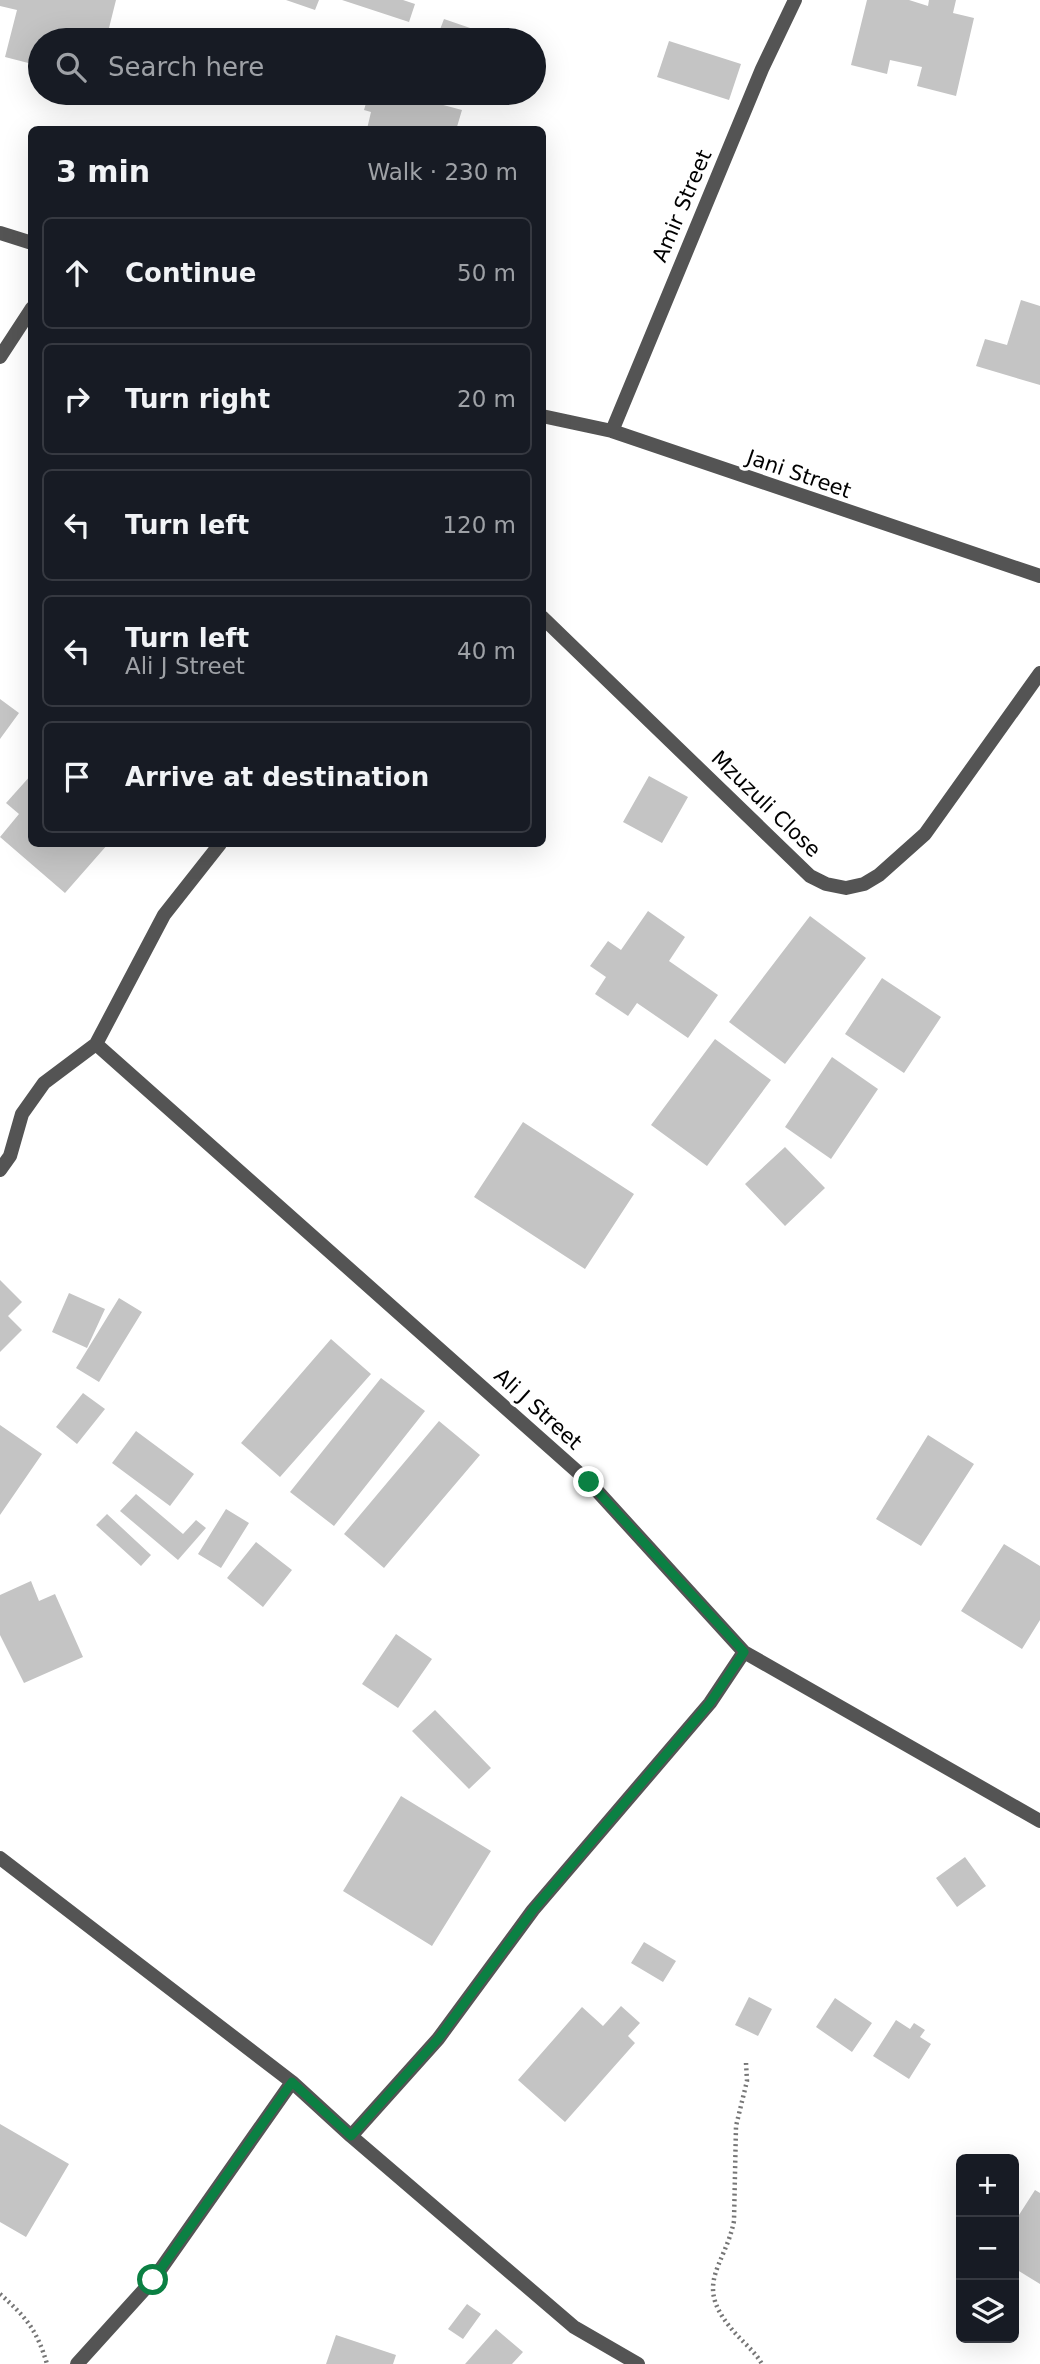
<!DOCTYPE html>
<html lang="en">
<head>
<meta charset="utf-8">
<style>
	:root { --surface:#171b24; --page:#20242c; --text:#f1f3f6; --muted:#9ea1a6; --line:#363941 }
	body { margin:0; font-family:"DejaVu Sans",sans-serif; background:var(--page); color:var(--text) }
	.controls { position:absolute; right:21px; bottom:21px; display:grid; overflow:hidden; border-radius:10px; box-shadow:0 7px 28px #0002 }
	.controls button { width:63px; height:63px; display:grid; place-items:center; padding:0; border:0; border-bottom:2px solid var(--line); background:var(--surface); color:var(--text); font:35px sans-serif }
	.stop { position:absolute; width:21px; height:21px; margin:-16px; border:5px solid #0b8043; border-radius:50%; background:#fff }
	.stop.end { background:#0b8043; border-color:#fff; box-shadow:0 2px 7px #0008 }
	.list { margin:0; padding:0; list-style:none }
	h2 { display:flex; justify-content:space-between; align-items:center; height:91px; margin:0; padding:0 28px; font-size:30px }
	h2 small { font-size:23px; font-weight:400; color:var(--muted) }
	.list li { display:grid; grid-template-columns:46px 1fr auto; gap:21px; align-items:center; box-sizing:border-box; height:112px; margin:0 14px 14px; padding:0 14px; border:2px solid var(--line); border-radius:10px }
	.list b { display:block; font-size:26px; white-space:nowrap }
	.list p { margin:0; font-size:23px; white-space:nowrap; color:var(--muted) }
	.list em { font-size:23px; font-style:normal; color:var(--muted) }
	.icon { flex:none; width:38px; height:38px; fill:none; stroke:currentColor; stroke-width:2; stroke-linecap:round; stroke-linejoin:round }
	.map { position:relative; flex:none; width:1040px; height:2364px; overflow:hidden }
	.search { position:absolute; background:var(--surface); box-shadow:0 7px 28px #0002; left:28px; top:28px; width:518px; height:77px; display:flex; align-items:center; gap:18px; box-sizing:border-box; padding:0 24px; border-radius:38px; color:var(--muted); font-size:26px }
	.panel { position:absolute; background:var(--surface); box-shadow:0 7px 28px #0002; left:28px; top:126px; width:518px; height:721px; border-radius:10px }
	.map>svg:first-child { display:block }
	.building { fill:#c4c4c4 }
	.lines { fill:none; stroke-linecap:round; stroke-linejoin:round }
	.path { stroke:#767676; stroke-width:4.5; stroke-dasharray:2 3.5; stroke-linecap:butt }
	.street { stroke:#545454; stroke-width:14 }
	.route { stroke:#0b8043; stroke-width:9 }
	.labels { text-anchor:middle; dominant-baseline:central; stroke-width:7; stroke-linejoin:round; paint-order:stroke }
	.street-label { font-size:21px; fill:#000; stroke:#fff }
</style>
</head>
<body>
<div class="map">
<svg width="1040" height="2364" viewBox="0 0 1040 2364">
	<rect width="100%" height="100%" fill="#fff"/>
	<!-- building -->
	<path class="building" d="M0,0H116L106,40H40V66L5,57L17,10L0,6Z
		M286,0H319L315,10Z
		M342,0H403L415,4L409,22Z
		M867,0H909L928,6L929,0H956L953,13L974,18L956,96L917,86L922,67L890,60L887,74L851,65Z
		M444,19L505,40H436Z
		M669,41L741,64L729,100L657,77Z
		M369,93H435L432,102L462,110L456,130L367,129L371,112L364,110Z
		M1021,300L1040,306V385L976,366L985,339L1007,345Z
		M0,699L19,713L0,739Z
		M32,774V844H108L65,893L0,837L19,814L6,803Z
		M649,776L688,797L662,843L623,822Z
		M648,911L685,937L669,961L718,995L688,1038L637,1003L628,1016L595,994L606,977L590,966L608,941L621,950Z
		M810,916L866,958L785,1064L729,1022Z
		M882,978L941,1017L904,1073L845,1034Z
		M715,1039L771,1080L707,1166L651,1125Z
		M832,1057L878,1089L831,1159L785,1127Z
		M523,1122L634,1194L585,1269L474,1197Z
		M785,1147L825,1188L785,1226L745,1184Z
		M0,1280L22,1302L8,1316L22,1330L0,1352Z
		M69,1293L105,1309L87,1348L52,1332Z
		M119,1298L142,1312L99,1382L76,1368Z
		M331,1339L371,1374L280,1477L241,1443Z
		M381,1378L425,1411L334,1526L290,1492Z
		M83,1393L105,1409L77,1444L56,1427Z
		M439,1421L480,1455L384,1568L344,1534Z
		M0,1425L42,1454L0,1515Z
		M136,1431L194,1474L170,1506L112,1463Z
		M928,1435L974,1464L921,1546L876,1519Z
		M136,1494L183,1534L196,1520L206,1528L178,1560L120,1511Z
		M226,1509L249,1523L221,1568L198,1554Z
		M107,1514L151,1555L141,1566L96,1525Z
		M256,1542L292,1570L263,1607L227,1578Z
		M1004,1544L1040,1566V1620L1022,1649L961,1611Z
		M31,1581L39,1601L55,1594L83,1657L24,1683L0,1635V1595Z
		M396,1634L432,1659L398,1708L362,1684Z
		M435,1710L491,1768L469,1789L412,1731Z
		M401,1796L491,1851L432,1946L343,1891Z
		M965,1857L986,1886L957,1907L936,1878Z
		M644,1942L676,1961L663,1982L631,1963Z
		M749,1997L772,2009L758,2036L735,2025Z
		M835,1998L872,2023L852,2052L816,2027Z
		M621,2006L640,2023L628,2036L635,2043L565,2122L518,2080L582,2007L603,2026Z
		M896,2020L910,2029L914,2023L925,2030L920,2037L931,2044L909,2079L873,2056Z
		M0,2124L69,2164L26,2237L0,2222Z
		M1035,2190L1040,2193V2284L1014,2268V2215L1017,2218Z
		M467,2304L481,2314L463,2339L448,2329Z
		M496,2329L523,2352L512,2364H465Z
		M336,2335L396,2355L393,2364H326Z"/>
	<g class="lines">
		<!-- path -->
		<path class="path" d="M746,2063L747,2081L736,2126L734,2221C725,2266 694,2283 730,2327C740,2340 754,2350 762,2364
			M0,2294C26,2317 37,2330 47,2364"/>
		<!-- street -->
		<path class="street" d="M0,233L32,243
			M0,357L32,308
			M542,416L612,431L1040,576
			M612,431L762,69L795,0
			M542,617L810,876L826,884L846,888L864,884L879,875L925,834L1040,673
			M96,1044L589,1482L744,1652L1040,1821
			M0,1170L10,1156L22,1114L44,1083L96,1044L164,915L220,844
			M0,1858L292,2082L351,2136L574,2327L638,2364
			M351,2136L438,2039L533,1910L710,1703L744,1652
			M77,2364L153,2280L292,2082"/>
	</g>
	<g class="lines">
		<!-- route -->
		<path class="route" d="M153,2280L292,2082L351,2136L438,2039L533,1910L710,1703L744,1652L589,1482"/>
	</g>
	<g class="labels">
		<!-- street labels -->
		<g class="street-label">
			<text transform="translate(682 206) rotate(-67)">Amir Street</text>
			<text transform="translate(799 474) rotate(19)">Jani Street</text>
			<text transform="translate(766 804) rotate(44)">Mzuzuli Close</text>
			<text transform="translate(538 1409) rotate(42)">Ali J Street</text>
		</g>
	</g>
</svg>
<div class="controls">
<button>+</button>
<button>−</button>
<button><svg class="icon" aria-label="layers" viewBox="0 0 24 24"><path d="M12 4l9 5-9 5-9-5zM3 14l9 5 9-5"/></svg></button>
</div>
<div class="stop" style="left:153px;top:2280px"></div>
<div class="stop end" style="left:589px;top:1482px"></div>
<div class="search"><svg class="icon" aria-label="search" viewBox="0 0 24 24"><circle cx="10" cy="10" r="6"/><path d="M15 15l6 6"/></svg>Search here</div>
<section class="panel">
<h2>3 min<small>Walk · 230 m</small></h2>
<ul class="list">
<li><svg class="icon" aria-label="ahead" viewBox="0 0 24 24"><path d="M12 20V5M6 11l6-6 6 6"/></svg><div><b>Continue</b></div><em>50 m</em></li>
<li><svg class="icon" aria-label="right" viewBox="0 0 24 24"><path d="M7 20v-9h11M14 6l5 5-5 5"/></svg><div><b>Turn right</b></div><em>20 m</em></li>
<li><svg class="icon" aria-label="left" viewBox="0 0 24 24"><path d="M17 20v-9H6M10 6l-5 5 5 5"/></svg><div><b>Turn left</b></div><em>120 m</em></li>
<li><svg class="icon" aria-label="left" viewBox="0 0 24 24"><path d="M17 20v-9H6M10 6l-5 5 5 5"/></svg><div><b>Turn left</b><p>Ali J Street</p></div><em>40 m</em></li>
<li><svg class="icon" aria-label="arrive" viewBox="0 0 24 24"><path d="M6 21V4h12l-3 4 3 4H6"/></svg><div><b>Arrive at destination</b></div></li>
</ul>
</section>
</div>
</body>
</html>
